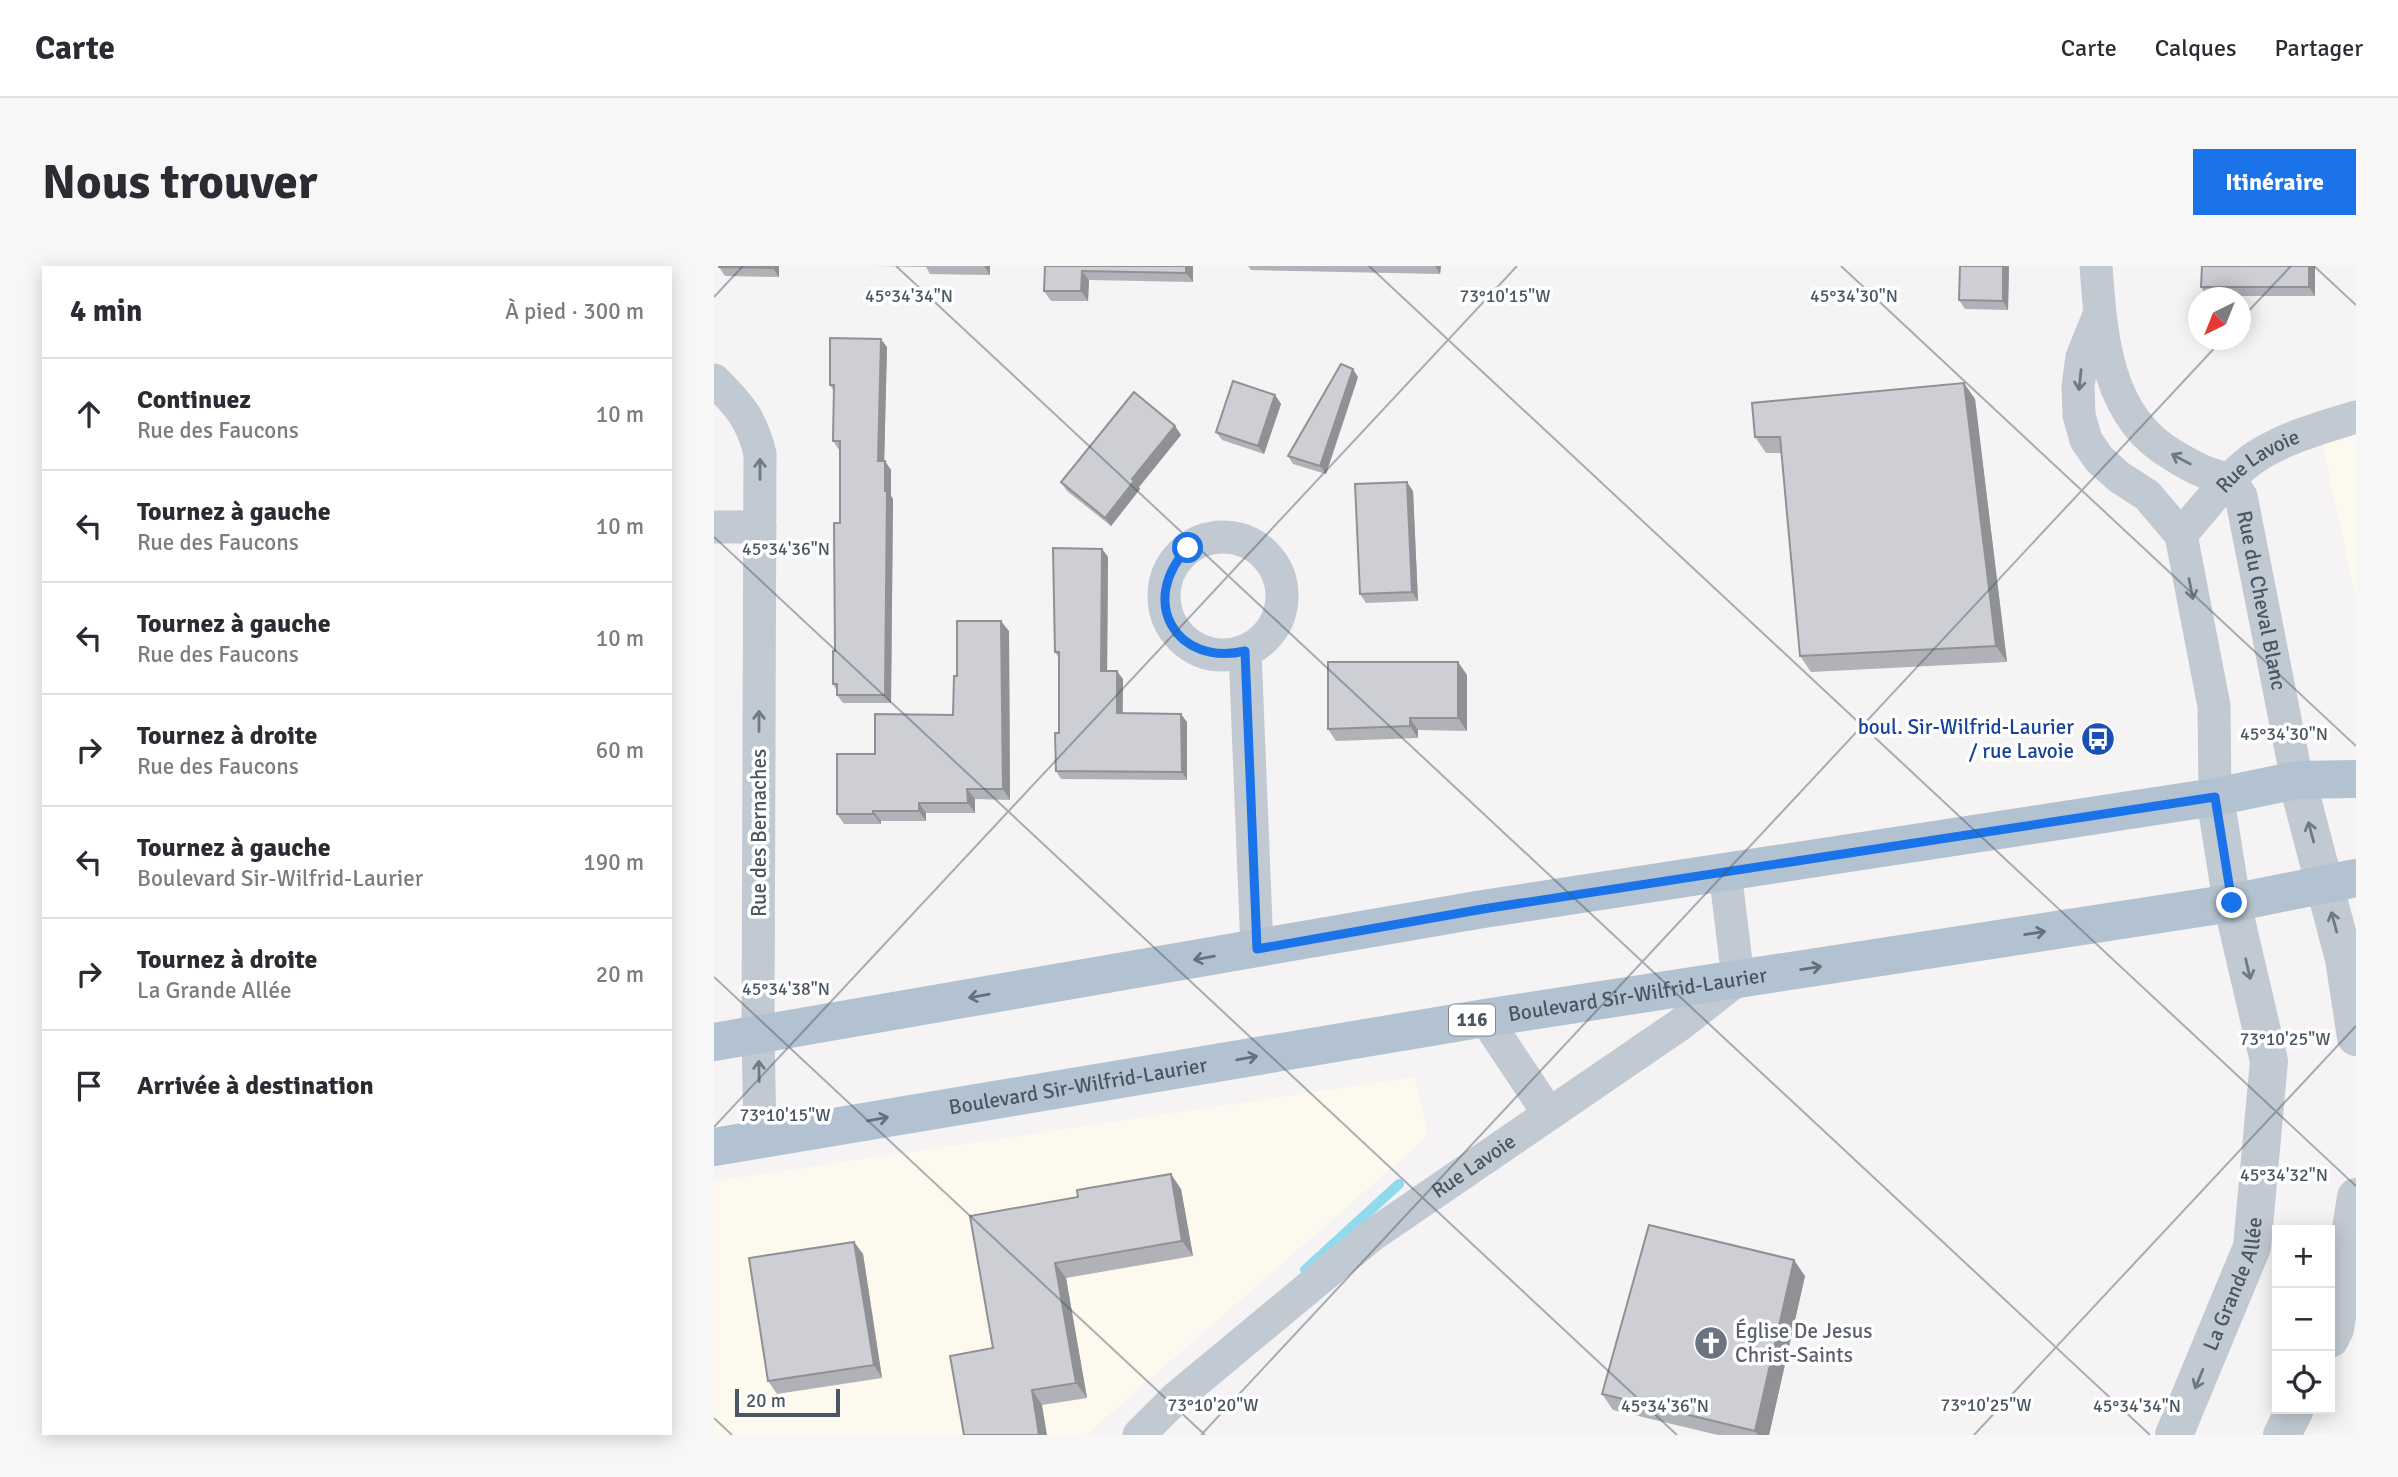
<!DOCTYPE html>
<html lang="fr">
<head>
<meta charset="utf-8">
<style>
	:root { --surface:#fff; --page:#f7f7f7; --text:#2b2b33; --muted:#7c7c81; --line:#e1e1e2; --accent:#1a73e8 }
	body { margin:0; font-family:Signika,sans-serif; background:var(--page); color:var(--text) }
	.controls { position:absolute; right:21px; bottom:21px; display:grid; overflow:hidden; border-radius:0px; box-shadow:0 4px 18px #0003 }
	.controls button { width:63px; height:63px; display:grid; place-items:center; padding:0; border:0; border-bottom:2px solid var(--line); background:var(--surface); color:var(--text); font:35px sans-serif }
	.compass { position:absolute; left:1474px; top:21px; width:63px; height:63px; border-radius:50%; background:var(--surface); box-shadow:0 4px 18px #0003; rotate:223deg }
	.scale { position:absolute; left:21px; bottom:18px; width:105px; box-sizing:border-box; padding-left:7px; border:4px solid #4a5661; border-top:0; font-size:19px; line-height:24px; white-space:nowrap; color:#4a5661; -webkit-text-stroke:5px #fff; paint-order:stroke }
	.stop { position:absolute; width:21px; height:21px; margin:-16px; border:5px solid #1a73e8; border-radius:50%; background:#fff }
	.stop.end { background:#1a73e8; border-color:#fff; box-shadow:0 2px 7px #0008 }
	.list { margin:0; padding:0; list-style:none }
	h2 { display:flex; justify-content:space-between; align-items:center; height:91px; margin:0; padding:0 28px; font-size:30px }
	h2 small { font-size:23px; font-weight:400; color:var(--muted) }
	.list li { display:grid; grid-template-columns:46px 1fr auto; gap:21px; align-items:center; box-sizing:border-box; height:112px; padding:0 28px; border-top:2px solid var(--line) }
	.list b { display:block; font-size:26px; white-space:nowrap }
	.list p { margin:0; font-size:23px; white-space:nowrap; color:var(--muted) }
	.list em { font-size:23px; font-style:normal; color:var(--muted) }
	.icon { flex:none; width:38px; height:38px; fill:none; stroke:currentColor; stroke-width:2; stroke-linecap:round; stroke-linejoin:round }
	.map { position:relative; flex:none; width:1642px; height:1169px; overflow:hidden; border-radius:0px }
	header { display:flex; align-items:center; gap:42px; box-sizing:border-box; height:98px; padding:0 35px; background:var(--surface); border-bottom:2px solid var(--line) }
	header strong { font-size:33px }
	nav { display:flex; gap:38px; margin-inline-start:auto; font-size:24px }
	.intro { display:flex; align-items:center; justify-content:space-between; box-sizing:border-box; height:168px; padding:0 42px }
	h1 { margin:0; font-size:49px }
	.button { padding:18px 32px; border-radius:0px; background:var(--accent); color:#fff; font-size:24px; font-weight:700 }
	main { display:flex; gap:42px; padding:0 42px }
	aside { flex:1; background:var(--surface); border-radius:0px; box-shadow:0 4px 18px #0003 }
	.map>svg:first-child { display:block }
	.commercial { fill:#fdf9ef }
	.lines { fill:none; stroke-linecap:round; stroke-linejoin:round }
	.stream { stroke:#90daee; stroke-width:10 }
	.minor { stroke:#c1cad2; stroke-width:33 }
	.tertiary { stroke:#c1cad2; stroke-width:38 }
	.primary { stroke:#b3c2d1; stroke-width:38 }
	.wall { fill:#b0b2b7 }
	.shaded-wall { fill:#909195 }
	.building { fill:#cdcfd5; stroke:#909195; stroke-width:2 }
	.oneway { stroke:#6e7983 }
	.oneway2 { stroke:#64717d }
	.route { stroke:#1a73e8; stroke-width:9 }
	.ticks { fill:none; stroke:#4a5661; stroke-width:2; stroke-opacity:0.45 }
	.labels { text-anchor:middle; dominant-baseline:central; stroke-width:7; stroke-linejoin:round; paint-order:stroke }
	.shield { fill:#fff; stroke:#808990; stroke-width:2 }
	.shield-label { font-size:19px; font-weight:bold; fill:#4a5661 }
	.street-label { font-size:21px; fill:#4a5661; stroke:#fff }
	.transit-label { font-size:21px; fill:#164399; stroke:#fff; text-anchor:end }
	.worship-label { font-size:21px; fill:#5b616d; stroke:#fff; text-anchor:start }
	.ticks-label { font-size:18px; text-anchor:middle; fill:#4a5661; stroke:#fff; stroke-width:7; stroke-linejoin:round; paint-order:stroke }
</style>
</head>
<body>
<header>
<strong>Carte</strong>
<nav><a>Carte</a><a>Calques</a><a>Partager</a></nav>
</header>
<div class="intro"><h1>Nous trouver</h1><a class="button">Itinéraire</a></div>
<main>
<aside>
<h2>4 min<small>À pied · 300 m</small></h2>
<ul class="list">
<li><svg class="icon" aria-label="ahead" viewBox="0 0 24 24"><path d="M12 20V5M6 11l6-6 6 6"/></svg><div><b>Continuez</b><p>Rue des Faucons</p></div><em>10 m</em></li>
<li><svg class="icon" aria-label="left" viewBox="0 0 24 24"><path d="M17 20v-9H6M10 6l-5 5 5 5"/></svg><div><b>Tournez à gauche</b><p>Rue des Faucons</p></div><em>10 m</em></li>
<li><svg class="icon" aria-label="left" viewBox="0 0 24 24"><path d="M17 20v-9H6M10 6l-5 5 5 5"/></svg><div><b>Tournez à gauche</b><p>Rue des Faucons</p></div><em>10 m</em></li>
<li><svg class="icon" aria-label="right" viewBox="0 0 24 24"><path d="M7 20v-9h11M14 6l5 5-5 5"/></svg><div><b>Tournez à droite</b><p>Rue des Faucons</p></div><em>60 m</em></li>
<li><svg class="icon" aria-label="left" viewBox="0 0 24 24"><path d="M17 20v-9H6M10 6l-5 5 5 5"/></svg><div><b>Tournez à gauche</b><p>Boulevard Sir-Wilfrid-Laurier</p></div><em>190 m</em></li>
<li><svg class="icon" aria-label="right" viewBox="0 0 24 24"><path d="M7 20v-9h11M14 6l5 5-5 5"/></svg><div><b>Tournez à droite</b><p>La Grande Allée</p></div><em>20 m</em></li>
<li><svg class="icon" aria-label="arrive" viewBox="0 0 24 24"><path d="M6 21V4h12l-3 4 3 4H6"/></svg><div><b>Arrivée à destination</b></div></li>
</ul>
</aside>
<div class="map">
<svg width="1642" height="1169" viewBox="0 0 1642 1169">
	<rect width="100%" height="100%" fill="#f5f3f3"/>
	<!-- commercial -->
	<path class="commercial" d="M1642,151V333L1605,163Z
		M701,811L714,870L372,1169H0V915Z"/>
	<g class="lines">
		<!-- stream -->
		<path class="stream" d="M591,1004L685,918"/>
		<!-- minor -->
		<g class="minor">
			<path id="s1" d="M1382,0C1387,69 1392,151 1459,189C1470,196 1481,202 1493,207C1499,209 1507,210 1513,214C1518,217 1523,225 1527,230L1583,514"/>
			<path d="M1385,49L1368,91L1364,121L1365,149L1372,174L1385,193L1405,211L1433,229L1467,269L1500,440L1501,531"/>
			<path d="M0,114C25,139 38,153 46,188L44,767L46,873"/>
			<path d="M0,261H46"/>
			<path id="s2" d="M1467,269C1489,243 1510,215 1537,194C1568,172 1607,162 1642,151"/>
			<circle cx="509" cy="330" r="59"/>
			<path d="M531,385L543,683"/>
			<path d="M771,752L835,848"/>
			<path id="s3" d="M425,1169L463,1131L657,970L964,760L1024,713L1011,605"/>
		</g>
		<!-- tertiary -->
		<g class="tertiary">
			<path d="M1583,514L1630,693L1642,771"/>
			<path d="M1616,1073L1621,1063L1642,931"/>
			<path id="s4" d="M1460,1169L1538,981L1555,795L1518,637L1501,531"/>
			<path d="M1568,1169L1581,1143"/>
		</g>
		<!-- primary -->
		<g class="primary">
			<path d="M0,776L769,643L1501,531L1583,514L1642,513"/>
			<path id="s5" d="M0,881L771,752L1518,637L1642,612"/>
		</g>
	</g>
	<!-- wall -->
	<path class="wall" d="M65,0V11L11,10L5,1Z
		M161,0H276V9L216,8L212,1Z
		M331,0H479V16L375,14L374,35H337L330,25Z
		M534,0H727L726,8L537,4Z
		M1295,0L1294,44L1251,43L1245,34Z
		M1488,0H1601V30H1493L1487,21Z
		M173,81L170,195L177,204V230L179,233L177,437H129L123,429V425L119,418L121,385L126,257L125,184L119,175L120,125L116,119Z
		M644,111L612,208L579,198L574,190Z
		M561,129L567,138L550,188L508,174L502,166Z
		M1261,133L1293,396L1097,406L1086,390L1068,187H1052L1041,171Z
		M461,160L467,169L425,221L426,223L397,260L353,225L347,216Z
		M699,225L704,335L652,337L646,328Z
		M388,283L394,291L393,405L409,413V447L473,456V514L347,513L342,505L345,467V392L341,386Z
		M295,365L296,534L261,533V547H212V555H167V558H130L123,548L161,488L239,449L243,410Z
		M744,396L753,409V465L704,464V472L622,475L614,463Z
		M467,923L479,990L352,1012L373,1132L328,1139L279,1082L256,950Z
		M140,976L149,988L168,1112L63,1128L54,1115Z
		M1091,1010L1055,1169H1004L899,1144L888,1128Z"/>
	<!-- shaded-wall -->
	<path class="shaded-wall" d="M59,0H65V11L59,2Z
		M270,0H276V9Z
		M472,0H479V16L472,7Z
		M721,0H727L726,8Z
		M1289,0H1295L1294,44L1289,35Z
		M1595,0H1601V30L1595,21Z
		M368,5L375,14L374,35L367,25Z
		M167,73L173,81L170,203L164,195Z
		M639,103L644,111L612,208L606,200Z
		M1250,117L1261,133L1293,396L1282,380Z
		M561,129L567,138L550,188L544,180Z
		M461,160L467,169L425,221L426,223L397,260L391,252L418,213Z
		M171,195L177,204V230L179,233L177,437L171,429Z
		M693,216L699,225L704,335L698,326Z
		M388,283L394,291L393,414L387,405Z
		M287,355L295,365L296,534L289,523Z
		M744,396L753,409V465L744,452Z
		M403,405L409,413L408,456L403,447Z
		M467,448L473,456V514L468,506Z
		M696,452L704,464V472L696,460Z
		M253,523L261,533V547L254,537Z
		M205,537L212,547V555L205,545Z
		M159,545L167,555V558L159,548Z
		M457,908L467,923L479,990L468,975Z
		M140,976L149,988L168,1112L160,1099Z
		M1080,994L1091,1010L1055,1169H1044L1041,1165Z
		M341,997L352,1012L373,1132L362,1117Z
		M318,1124L328,1139L333,1169H325Z"/>
	<!-- building -->
	<path class="building" d="M5,0H59V2L5,1Z
		M331,0H472V7L368,5L367,25H330Z
		M1246,0H1289V35L1245,34Z
		M1488,0H1595V21H1487Z
		M116,72L167,73L164,195H171V225H173L171,429H123V418H119V385H121L120,257H126V175H119L120,119H116Z
		M627,98L639,103L606,200L574,190Z
		M519,115L561,129L544,180L502,166Z
		M1250,117L1282,380L1086,390L1066,171H1041L1038,137Z
		M420,126L461,160L418,213L420,215L391,252L347,216Z
		M693,216L698,326L646,328L641,218Z
		M339,282L388,283L387,405H403V447L467,448L468,506L342,505L341,467H345V386H341Z
		M243,355H287L289,523H253L254,537H205V545H159V548H123V488H161V448L239,449L240,410H243Z
		M614,396H744V452H696V460L614,463Z
		M457,908L468,975L341,997L362,1117L318,1124L325,1169H250L236,1090L279,1082L256,950L364,931L363,924Z
		M935,959L1080,994L1041,1165L888,1128Z
		M140,976L160,1099L54,1115L35,992Z"/>
	<!-- one-way arrows -->
	<defs><path id="oneway-shaft" d="M-6 0H5M1.5-3L5.5 0L1.5 3" fill="none" stroke-width="1.6" stroke-linecap="round" stroke-linejoin="round" transform="scale(1.75)"/></defs>
	<g class="oneway">
		<use href="#oneway-shaft" transform="translate(1366 114) rotate(96)"/>
		<use href="#oneway-shaft" transform="translate(1467 193) rotate(-152)"/>
		<use href="#oneway-shaft" transform="translate(46 203) rotate(-90)"/>
		<use href="#oneway-shaft" transform="translate(1477 323) rotate(79)"/>
		<use href="#oneway-shaft" transform="translate(45 455) rotate(-90)"/>
		<use href="#oneway-shaft" transform="translate(1597 566) rotate(-105)"/>
		<use href="#oneway-shaft" transform="translate(1620 656) rotate(-105)"/>
		<use href="#oneway-shaft" transform="translate(1534 703) rotate(77)"/>
		<use href="#oneway-shaft" transform="translate(45 805) rotate(-91)"/>
		<use href="#oneway-shaft" transform="translate(1485 1113) rotate(112)"/>
	</g>
	<g class="oneway2">
		<use href="#oneway-shaft" transform="translate(1321 667) rotate(-9)"/>
		<use href="#oneway-shaft" transform="translate(490 692) rotate(170)"/>
		<use href="#oneway-shaft" transform="translate(1097 702) rotate(-9)"/>
		<use href="#oneway-shaft" transform="translate(265 730) rotate(170)"/>
		<use href="#oneway-shaft" transform="translate(533 792) rotate(-10)"/>
		<use href="#oneway-shaft" transform="translate(164 853) rotate(-10)"/>
	</g>
	<g class="lines">
		<!-- route -->
		<path class="route" d="M474,282C424,334 461,401 531,385L543,683L769,643L1501,531L1518,637"/>
	</g>
	<!-- ticks -->
	<path class="ticks" d="M182,0L1436,1169M655,0L1642,920M1127,0L1642,480M1600,0L1642,39M0,31L29,0M1526,54L1577,0M0,271L963,1169M0,711L491,1169M0,861L803,0M0,1152L18,1169M487,1169L1508,74M1260,1169L1642,760"/>
	<!-- icons -->
	<defs>
		<g id="bus-disc" transform="scale(1.75)"><circle r="9.5" fill="#1a4fb4" stroke="#fff"/><path d="M-5-6H5V4H4V6H2V4H-2V6H-4V4H-5ZM-3.5-4V0h7V-4ZM-3.5 1.2v1.5H-2V1.2ZM2 1.2v1.5H3.5V1.2Z" fill="#fff"/></g>
		<g id="church-disc" transform="scale(1.75)"><circle r="9.5" fill="#6b7280" stroke="#fff"/><path d="M-1.2-6h2.4v3.5h3.3v2.4h-3.3V6h-2.4V-.1h-3.3v-2.4h3.3Z" fill="#fff"/></g>
	</defs>
	<g fill-rule="evenodd">
		<use href="#bus-disc" x="1384" y="473"/>
		<use href="#church-disc" x="997" y="1077"/>
	</g>
	<g class="labels">
		<!-- shield labels -->
		<rect class="shield" x="735" y="738.5" width="46" height="31" rx="5"/>
		<g class="shield-label">
			<text x="758" y="754">116</text>
		</g>
		<!-- street labels -->
		<g class="street-label">
			<text stroke="none"><textPath href="#s2" startOffset="108">Rue Lavoie</textPath></text>
			<text stroke="none"><textPath href="#s1" startOffset="401">Rue du Cheval Blanc</textPath></text>
			<text transform="translate(45 567) rotate(-90)">Rue des Bernaches</text>
			<text stroke="none"><textPath href="#s5" startOffset="936">Boulevard Sir-Wilfrid-Laurier</textPath></text>
			<text stroke="none"><textPath href="#s5" startOffset="369">Boulevard Sir-Wilfrid-Laurier</textPath></text>
			<text stroke="none"><textPath href="#s3" startOffset="430">Rue Lavoie</textPath></text>
			<text stroke="none"><textPath href="#s4" startOffset="163">La Grande Allée</textPath></text>
		</g>
		<!-- transit labels -->
		<g class="transit-label">
			<text x="1360" y="461">boul. Sir-Wilfrid-Laurier<tspan x="1360" dy="24">/ rue Lavoie</tspan></text>
		</g>
		<!-- worship labels -->
		<g class="worship-label">
			<text x="1021" y="1065">Église De Jesus<tspan x="1021" dy="24">Christ-Saints</tspan></text>
		</g>
	</g>
	<g class="ticks-label">
		<text x="1140" y="36">45°34'30"N</text>
		<text x="195" y="36">45°34'34"N</text>
		<text x="791" y="36">73°10'15"W</text>
		<text x="72" y="289">45°34'36"N</text>
		<text x="1570" y="474">45°34'30"N</text>
		<text x="72" y="729">45°34'38"N</text>
		<text x="1571" y="779">73°10'25"W</text>
		<text x="71" y="855">73°10'15"W</text>
		<text x="1570" y="915">45°34'32"N</text>
		<text x="499" y="1145">73°10'20"W</text>
		<text x="1272" y="1145">73°10'25"W</text>
		<text x="951" y="1146">45°34'36"N</text>
		<text x="1423" y="1146">45°34'34"N</text>
	</g>
</svg>
<div class="controls">
<button>+</button>
<button>−</button>
<button><svg class="icon" aria-label="locate" viewBox="0 0 24 24"><circle cx="12" cy="12" r="6"/><path d="M12 2v4M12 18v4M2 12h4M18 12h4"/></svg></button>
</div>
<svg class="compass" viewBox="-18 -18 36 36"><path d="M0-13l5 13h-10z" fill="#e53935"/><path d="M0 13l5-13h-10z" fill="#7c7c81"/></svg>
<div class="scale">20 m</div>
<div class="stop" style="left:474px;top:282px"></div>
<div class="stop end" style="left:1518px;top:637px"></div>
</div>
</main>
</body>
</html>
